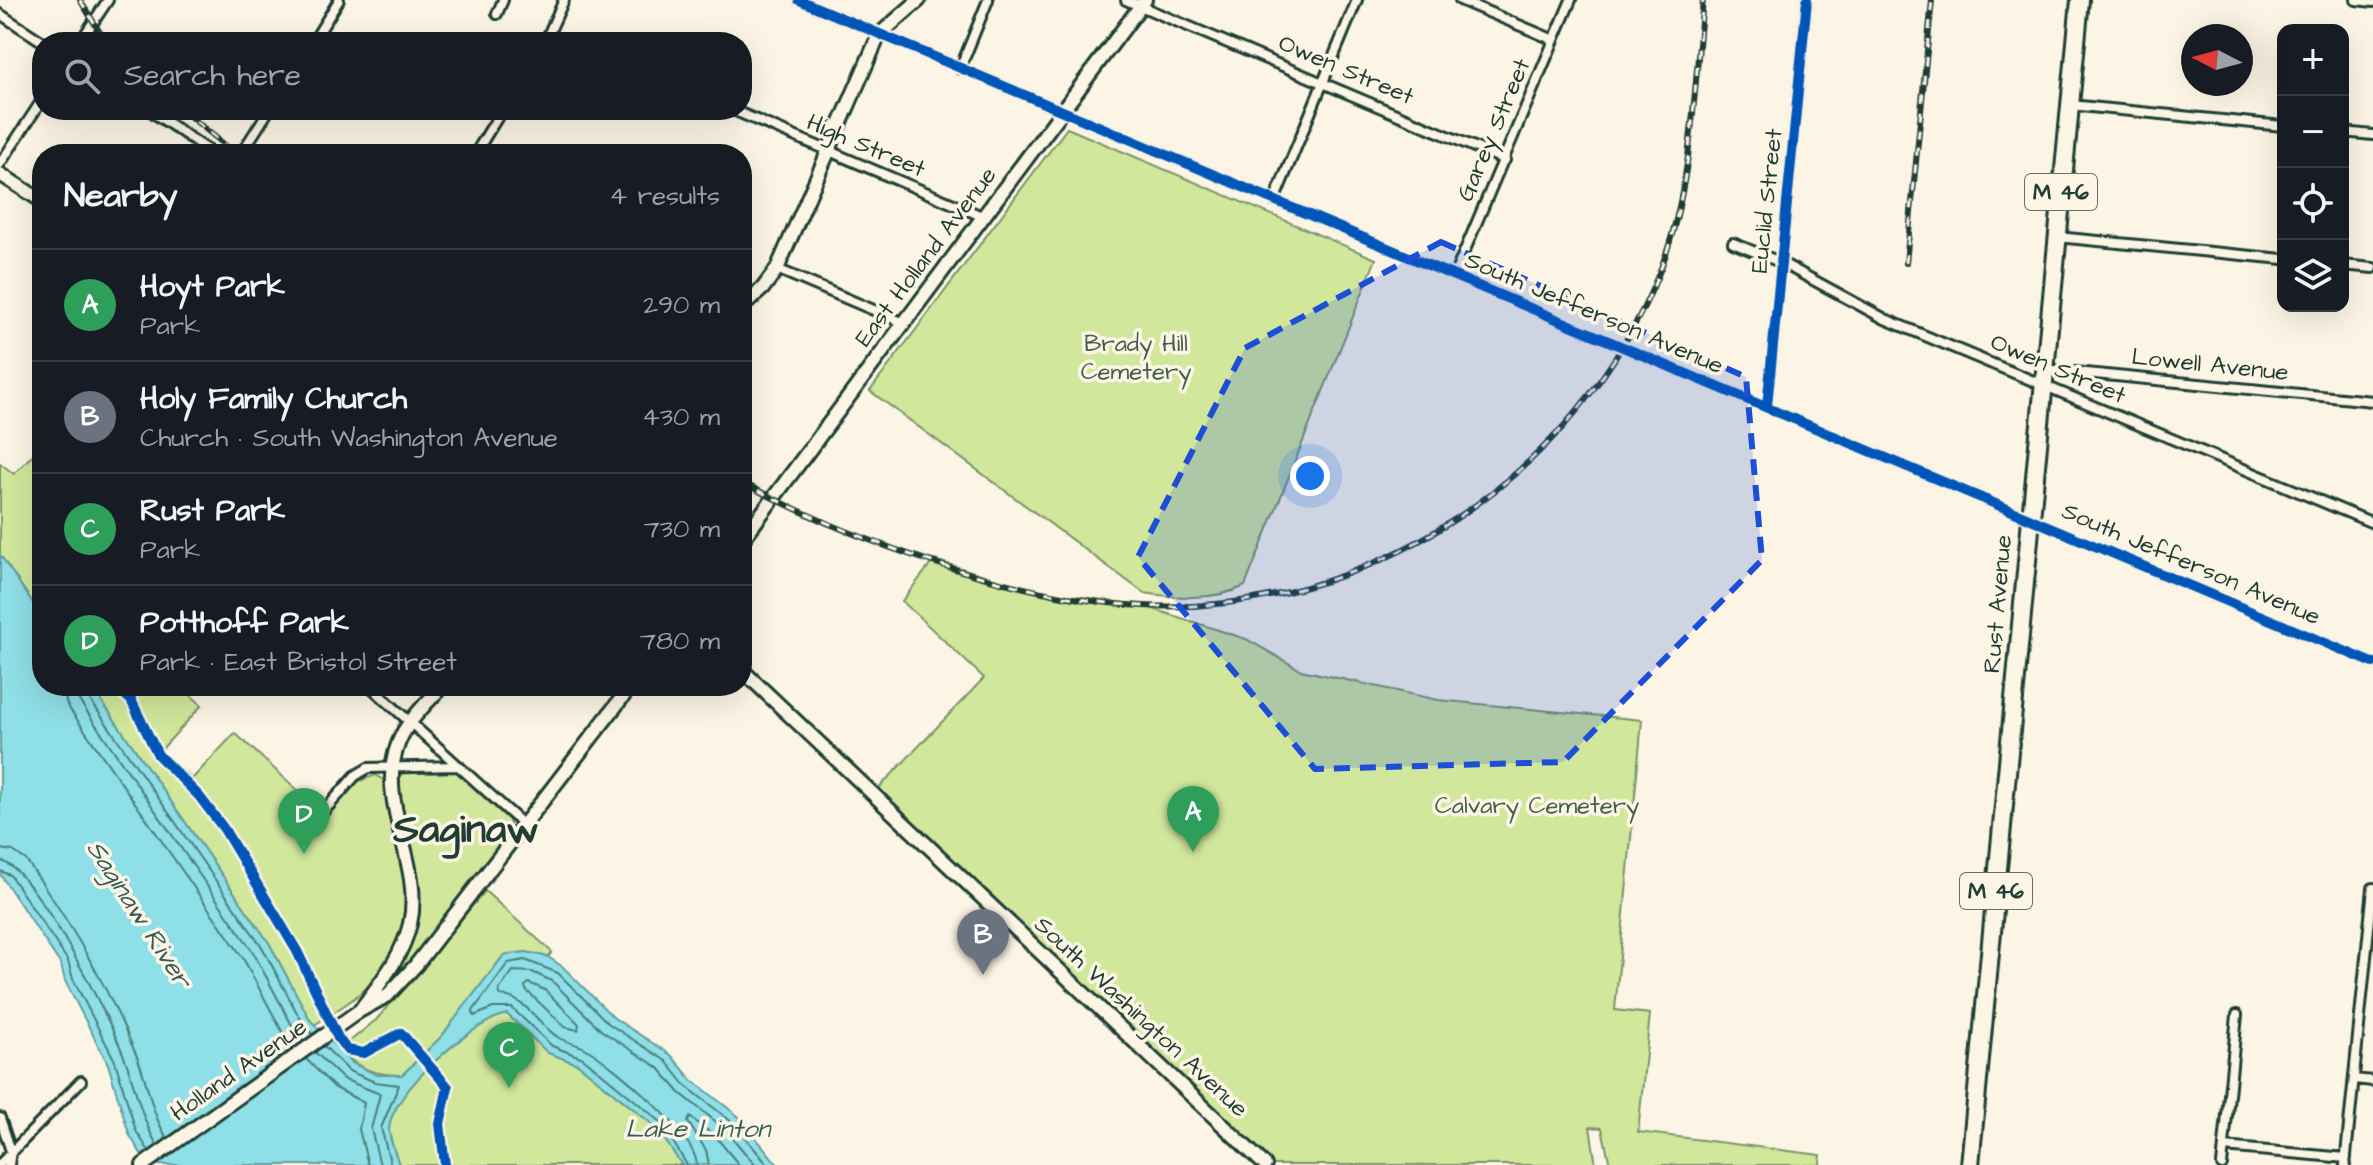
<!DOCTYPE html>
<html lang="en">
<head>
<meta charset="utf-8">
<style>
	:root { --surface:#171b24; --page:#20242c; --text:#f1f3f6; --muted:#9ea1a6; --line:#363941; --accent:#1f6fb2 }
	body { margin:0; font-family:"Architects Daughter",sans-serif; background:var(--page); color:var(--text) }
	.controls { position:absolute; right:24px; top:24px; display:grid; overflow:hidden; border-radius:16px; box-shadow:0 8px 32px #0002 }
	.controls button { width:72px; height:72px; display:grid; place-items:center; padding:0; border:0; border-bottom:2px solid var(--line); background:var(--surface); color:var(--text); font:40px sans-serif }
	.compass { position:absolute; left:2181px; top:24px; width:72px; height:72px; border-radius:50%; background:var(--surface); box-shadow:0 8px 32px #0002; rotate:276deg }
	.you { position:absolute; left:1310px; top:476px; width:28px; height:28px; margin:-20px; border:6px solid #fff; border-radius:50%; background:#1a73e8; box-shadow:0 0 0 12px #1a73e833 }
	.badge { display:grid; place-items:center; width:52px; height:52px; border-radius:50%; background:var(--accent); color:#fff; font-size:26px; font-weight:700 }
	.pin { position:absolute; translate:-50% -66px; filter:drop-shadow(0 2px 4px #0008) }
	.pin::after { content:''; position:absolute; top:42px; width:28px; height:24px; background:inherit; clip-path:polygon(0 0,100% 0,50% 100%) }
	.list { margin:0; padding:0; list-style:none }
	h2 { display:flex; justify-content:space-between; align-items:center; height:104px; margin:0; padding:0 32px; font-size:34px }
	h2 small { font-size:26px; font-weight:400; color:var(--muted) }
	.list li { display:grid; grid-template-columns:52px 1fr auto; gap:24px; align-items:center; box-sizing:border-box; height:112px; padding:0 32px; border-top:2px solid var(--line) }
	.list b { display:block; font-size:30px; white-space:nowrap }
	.list p { margin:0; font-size:26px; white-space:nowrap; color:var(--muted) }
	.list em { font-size:26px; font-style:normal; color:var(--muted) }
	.icon { flex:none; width:44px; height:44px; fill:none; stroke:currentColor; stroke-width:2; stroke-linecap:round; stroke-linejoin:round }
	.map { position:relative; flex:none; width:2373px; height:1165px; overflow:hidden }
	.search { position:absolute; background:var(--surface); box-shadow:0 8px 32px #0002; left:32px; top:32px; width:720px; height:88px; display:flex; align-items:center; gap:20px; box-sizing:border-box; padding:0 28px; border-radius:32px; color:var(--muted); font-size:30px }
	.panel { position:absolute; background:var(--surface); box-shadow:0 8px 32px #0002; left:32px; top:144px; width:720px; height:552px; border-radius:32px }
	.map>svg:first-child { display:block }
	.green { fill:#d1e79c; stroke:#789268; stroke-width:2 }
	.water { fill:#8edfe7; stroke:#629e9f; stroke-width:2 }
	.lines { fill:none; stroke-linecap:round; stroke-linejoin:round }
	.shore { stroke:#4b7e7c; stroke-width:2 }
	.street-casing { stroke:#1f3d34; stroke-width:14 }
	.secondary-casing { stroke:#1f3d34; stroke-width:18 }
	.primary-casing { stroke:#1f3d34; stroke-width:18 }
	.highway-casing { stroke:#1f3d34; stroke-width:22 }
	.street { stroke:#fcf5e5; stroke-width:8 }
	.secondary { stroke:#fcf5e5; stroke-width:12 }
	.primary { stroke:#fcf5e5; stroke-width:12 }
	.highway { stroke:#fcf5e5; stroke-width:16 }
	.rail-casing { stroke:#1f3d34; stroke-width:6 }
	.rail { stroke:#fcf5e5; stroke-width:3; stroke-dasharray:9; stroke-linecap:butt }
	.cycleway-casing { stroke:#fcf5e5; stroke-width:15 }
	.cycleway { stroke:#0057b8; stroke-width:10 }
	.marked { fill:#1d4ed8; fill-opacity:0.2; stroke:#1d4ed8; stroke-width:6; stroke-dasharray:16 10; stroke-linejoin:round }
	.labels { text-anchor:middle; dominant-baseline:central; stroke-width:7; stroke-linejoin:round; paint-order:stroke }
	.shield { fill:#fcf5e5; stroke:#617469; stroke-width:2 }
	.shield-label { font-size:22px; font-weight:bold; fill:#1f3d34 }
	.street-label { font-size:24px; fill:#1f3d34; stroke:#fcf5e5 }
	.park-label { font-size:24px; fill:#435f49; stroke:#fcf5e5 }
	.water-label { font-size:26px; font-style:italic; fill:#355d58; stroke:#fcf5e5 }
	.town-label { font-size:40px; font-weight:bold; fill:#1f3d34; stroke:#fcf5e5 }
</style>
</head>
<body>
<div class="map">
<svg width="2373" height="1165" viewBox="0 0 2373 1165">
	<rect width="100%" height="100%" fill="#fcf5e5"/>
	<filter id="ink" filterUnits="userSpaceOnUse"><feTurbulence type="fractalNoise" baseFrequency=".0125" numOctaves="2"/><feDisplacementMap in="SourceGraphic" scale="16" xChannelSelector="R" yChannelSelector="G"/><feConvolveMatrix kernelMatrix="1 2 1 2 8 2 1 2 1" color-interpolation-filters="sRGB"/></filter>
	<g filter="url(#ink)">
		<!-- green -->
		<path class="green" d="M1067,128L1376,259L1245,586C1214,601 1176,598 1144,593L870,391Z
			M42,445V616L0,555V463L14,474Z
			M934,560L1034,590L1144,606L1246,639L1301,670L1438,700L1642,720L1615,1010L1650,1014L1638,1132L1821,1155L1820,1165H1610L1602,1128L1590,1127L1596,1165H1265L873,794L984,678L902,601Z
			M91,686H180L202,705L161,750L192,779L235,733L325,815L359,781L376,775L386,782C388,815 400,846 405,879C416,956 373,989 314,1025L310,1020L269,943Z
			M454,770L509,820L511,830L402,974L385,992C391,971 410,954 416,927C428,875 396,827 400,775L407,771Z
			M485,891L552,952L548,957L526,952L504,955L441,1037L402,1075C375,1075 358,1069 339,1050L377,1019Z
			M507,1014L548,1053L578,1064L657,1128L682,1165H399C396,1154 389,1139 389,1129C390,1093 474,1020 507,1014Z"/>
		<!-- water -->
		<path class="water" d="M0,555L42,616V686H91L269,943L310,1020L352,1063L377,1075H402L441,1037L504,955L526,952L548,957L563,967L614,1018L671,1055L692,1080L738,1116L778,1165H682L657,1128L578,1064L548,1053L507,1014C474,1020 390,1093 389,1129C389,1140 396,1154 399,1165H148L129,1134L108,1064L65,981L61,965L0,874Z"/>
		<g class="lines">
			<!-- shore -->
			<path class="shore" d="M62,686L67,705L243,958L284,1035L294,1047
				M75,686L78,699L253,952L294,1029L304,1040
				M85,686L86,694L262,947L303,1024L312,1034
				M0,849L13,851L26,860C69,920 106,983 135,1052C148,1080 150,1111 167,1138
				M0,861C32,863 113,1025 125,1059C136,1088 141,1118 157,1145
				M0,871L10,875L68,961L73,979L115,1061L136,1131L149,1151
				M529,983L545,990L579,1024L578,1030L565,1027L526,990L525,986Z
				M324,1046L349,1071L375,1082L399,1085L381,1128L391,1165
				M315,1052L343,1079L380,1094L371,1129L380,1165
				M306,1059L334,1087L364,1103L359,1129L368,1165
				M687,1165L661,1122L583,1058L552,1046L512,1008H493L474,1016L473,1011L508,963L525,960L558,973L609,1024L666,1061L686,1086L732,1122L768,1165
				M697,1165C695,1133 615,1067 588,1050C579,1044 568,1043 559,1038C537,1024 528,999 500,995L499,990L513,971L532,972L552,981L602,1031L659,1068L680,1093L725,1129L755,1165
				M709,1165L706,1150L688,1122L690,1117L716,1137L739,1165"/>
			<!-- street casing -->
			<g class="street-casing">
				<path id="street" d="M799,0L2373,663
					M1126,0L1505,160
					M1460,0L1554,40
					M2356,0L2373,2
					M0,14L43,42
					M497,14L503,0
					M80,42L108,0
					M313,42L339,0
					M545,42L564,0
					M960,69L988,0
					M2070,105L2283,126
					M149,110L214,154
					M733,110L984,217
					M2343,132L2373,135
					M241,154L269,110
					M475,154L502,110
					M0,164L42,100
					M1274,201L1357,0
					M2057,237L2283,259
					M1733,243L1782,263L1885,319L2373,523
					M2343,265L2373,268
					M777,269L904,323
					M1454,276L1571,0
					M2044,369L2373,401
					M1767,406L1807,0
					M370,686L526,827
					M324,811L355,776L368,768L459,766
					M2354,1079L2373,1081
					M0,1118L11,1151L9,1165
					M2224,1147L2346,1158
					M0,1164L81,1081
					M2222,1165L2237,1015
					M2345,1165L2373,888"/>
			</g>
			<!-- secondary casing -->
			<g class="secondary-casing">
				<path id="secondary" d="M742,307L763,288L777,269L879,35L919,0
					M742,540L1145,0
					M361,1009C381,982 402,957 410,924C425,860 369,796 403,733C413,715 429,701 442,686
					M143,1165L359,1011L388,995L416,965L631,686"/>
			</g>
			<!-- primary casing -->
			<g class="primary-casing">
				<path id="primary" d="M0,174L42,201
					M742,670L1265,1165"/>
			</g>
			<!-- highway casing -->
			<g class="highway-casing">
				<path id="highway" d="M1970,1165L2080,0"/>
			</g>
			<!-- street -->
			<use href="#street" class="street"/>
			<!-- secondary -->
			<use href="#secondary" class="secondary"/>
			<!-- primary -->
			<use href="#primary" class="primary"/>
			<!-- highway -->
			<use href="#highway" class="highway"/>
			<!-- rail casing -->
			<g class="rail-casing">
				<path id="rail" d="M80,0L106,42
					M182,110L236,154
					M1906,263L1932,0
					M742,482C848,540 1022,600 1143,606C1366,617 1580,476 1661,268C1693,184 1694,89 1703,0"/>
			</g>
			<!-- rail -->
			<use href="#rail" class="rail"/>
			<!-- cycleway casing -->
			<g class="cycleway-casing">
				<path id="cycleway" d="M799,0L2373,663
					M1767,406L1807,0
					M114,686L131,700L158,755L199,796L224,829L297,951L338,1038L347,1050L364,1053L401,1033L448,1087L440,1124L445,1165"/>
			</g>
			<!-- cycleway -->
			<use href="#cycleway" class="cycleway"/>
		</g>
	</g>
	<!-- marked area -->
	<path class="marked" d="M1441,242L1746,377L1762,560L1563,762L1315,769L1138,557L1245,348Z"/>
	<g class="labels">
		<!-- shield labels -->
		<g class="shield">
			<rect x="2025" y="174" width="72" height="36" rx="6"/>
			<rect x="1960" y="873" width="72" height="36" rx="6"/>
		</g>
		<g class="shield-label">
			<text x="2061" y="192">M 46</text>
			<text x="1996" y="891">M 46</text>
		</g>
		<!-- street labels -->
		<g class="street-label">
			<text transform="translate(1346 70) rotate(23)">Owen Street</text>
			<text transform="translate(1494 130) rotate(-67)">Garey Street</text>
			<text transform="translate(866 146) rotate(23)">High Street</text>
			<text transform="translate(1767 201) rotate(-84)">Euclid Street</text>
			<text transform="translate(926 257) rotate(-53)">East Holland Avenue</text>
			<text transform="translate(1594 313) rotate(23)">South Jefferson Avenue</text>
			<text transform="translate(2210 365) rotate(6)">Lowell Avenue</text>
			<text transform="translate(2058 369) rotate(23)">Owen Street</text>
			<text transform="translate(2191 564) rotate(23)">South Jefferson Avenue</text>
			<text transform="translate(1998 604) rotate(-85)">Rust Avenue</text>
			<text transform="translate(1141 1017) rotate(43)">South Washington Avenue</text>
			<text transform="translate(239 1070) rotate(-35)">Holland Avenue</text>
		</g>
		<!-- park labels -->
		<g class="park-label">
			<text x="1136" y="344">Brady Hill<tspan x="1136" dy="28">Cemetery</tspan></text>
			<text x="1537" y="806">Calvary Cemetery</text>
		</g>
		<!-- water labels -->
		<g class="water-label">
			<text transform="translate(139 914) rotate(57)">Saginaw River</text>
			<text x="698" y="1129">Lake Linton</text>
		</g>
		<!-- town labels -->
		<g class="town-label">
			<text x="466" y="830">Saginaw</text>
		</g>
	</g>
</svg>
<div class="controls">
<button>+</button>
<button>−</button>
<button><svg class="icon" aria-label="locate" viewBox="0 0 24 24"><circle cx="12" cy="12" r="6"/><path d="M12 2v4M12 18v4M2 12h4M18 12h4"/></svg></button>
<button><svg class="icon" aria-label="layers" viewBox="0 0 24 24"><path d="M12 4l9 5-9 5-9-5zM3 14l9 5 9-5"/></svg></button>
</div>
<svg class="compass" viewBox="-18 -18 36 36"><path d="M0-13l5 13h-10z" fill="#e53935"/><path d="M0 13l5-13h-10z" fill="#9ea1a6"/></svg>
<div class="you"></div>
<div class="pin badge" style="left:1193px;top:852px;background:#2e9e5b">A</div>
<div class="pin badge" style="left:983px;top:975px;background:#6b7280">B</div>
<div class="pin badge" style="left:509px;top:1088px;background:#2e9e5b">C</div>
<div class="pin badge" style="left:304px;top:854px;background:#2e9e5b">D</div>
<div class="search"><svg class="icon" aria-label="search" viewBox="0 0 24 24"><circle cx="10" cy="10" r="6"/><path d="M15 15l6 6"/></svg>Search here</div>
<section class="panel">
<h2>Nearby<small>4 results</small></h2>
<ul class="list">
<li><span class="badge" style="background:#2e9e5b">A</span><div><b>Hoyt Park</b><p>Park</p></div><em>290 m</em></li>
<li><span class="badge" style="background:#6b7280">B</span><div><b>Holy Family Church</b><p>Church · South Washington Avenue</p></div><em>430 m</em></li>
<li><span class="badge" style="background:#2e9e5b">C</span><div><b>Rust Park</b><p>Park</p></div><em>730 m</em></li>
<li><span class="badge" style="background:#2e9e5b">D</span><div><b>Potthoff Park</b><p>Park · East Bristol Street</p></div><em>780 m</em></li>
</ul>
</section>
</div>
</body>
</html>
